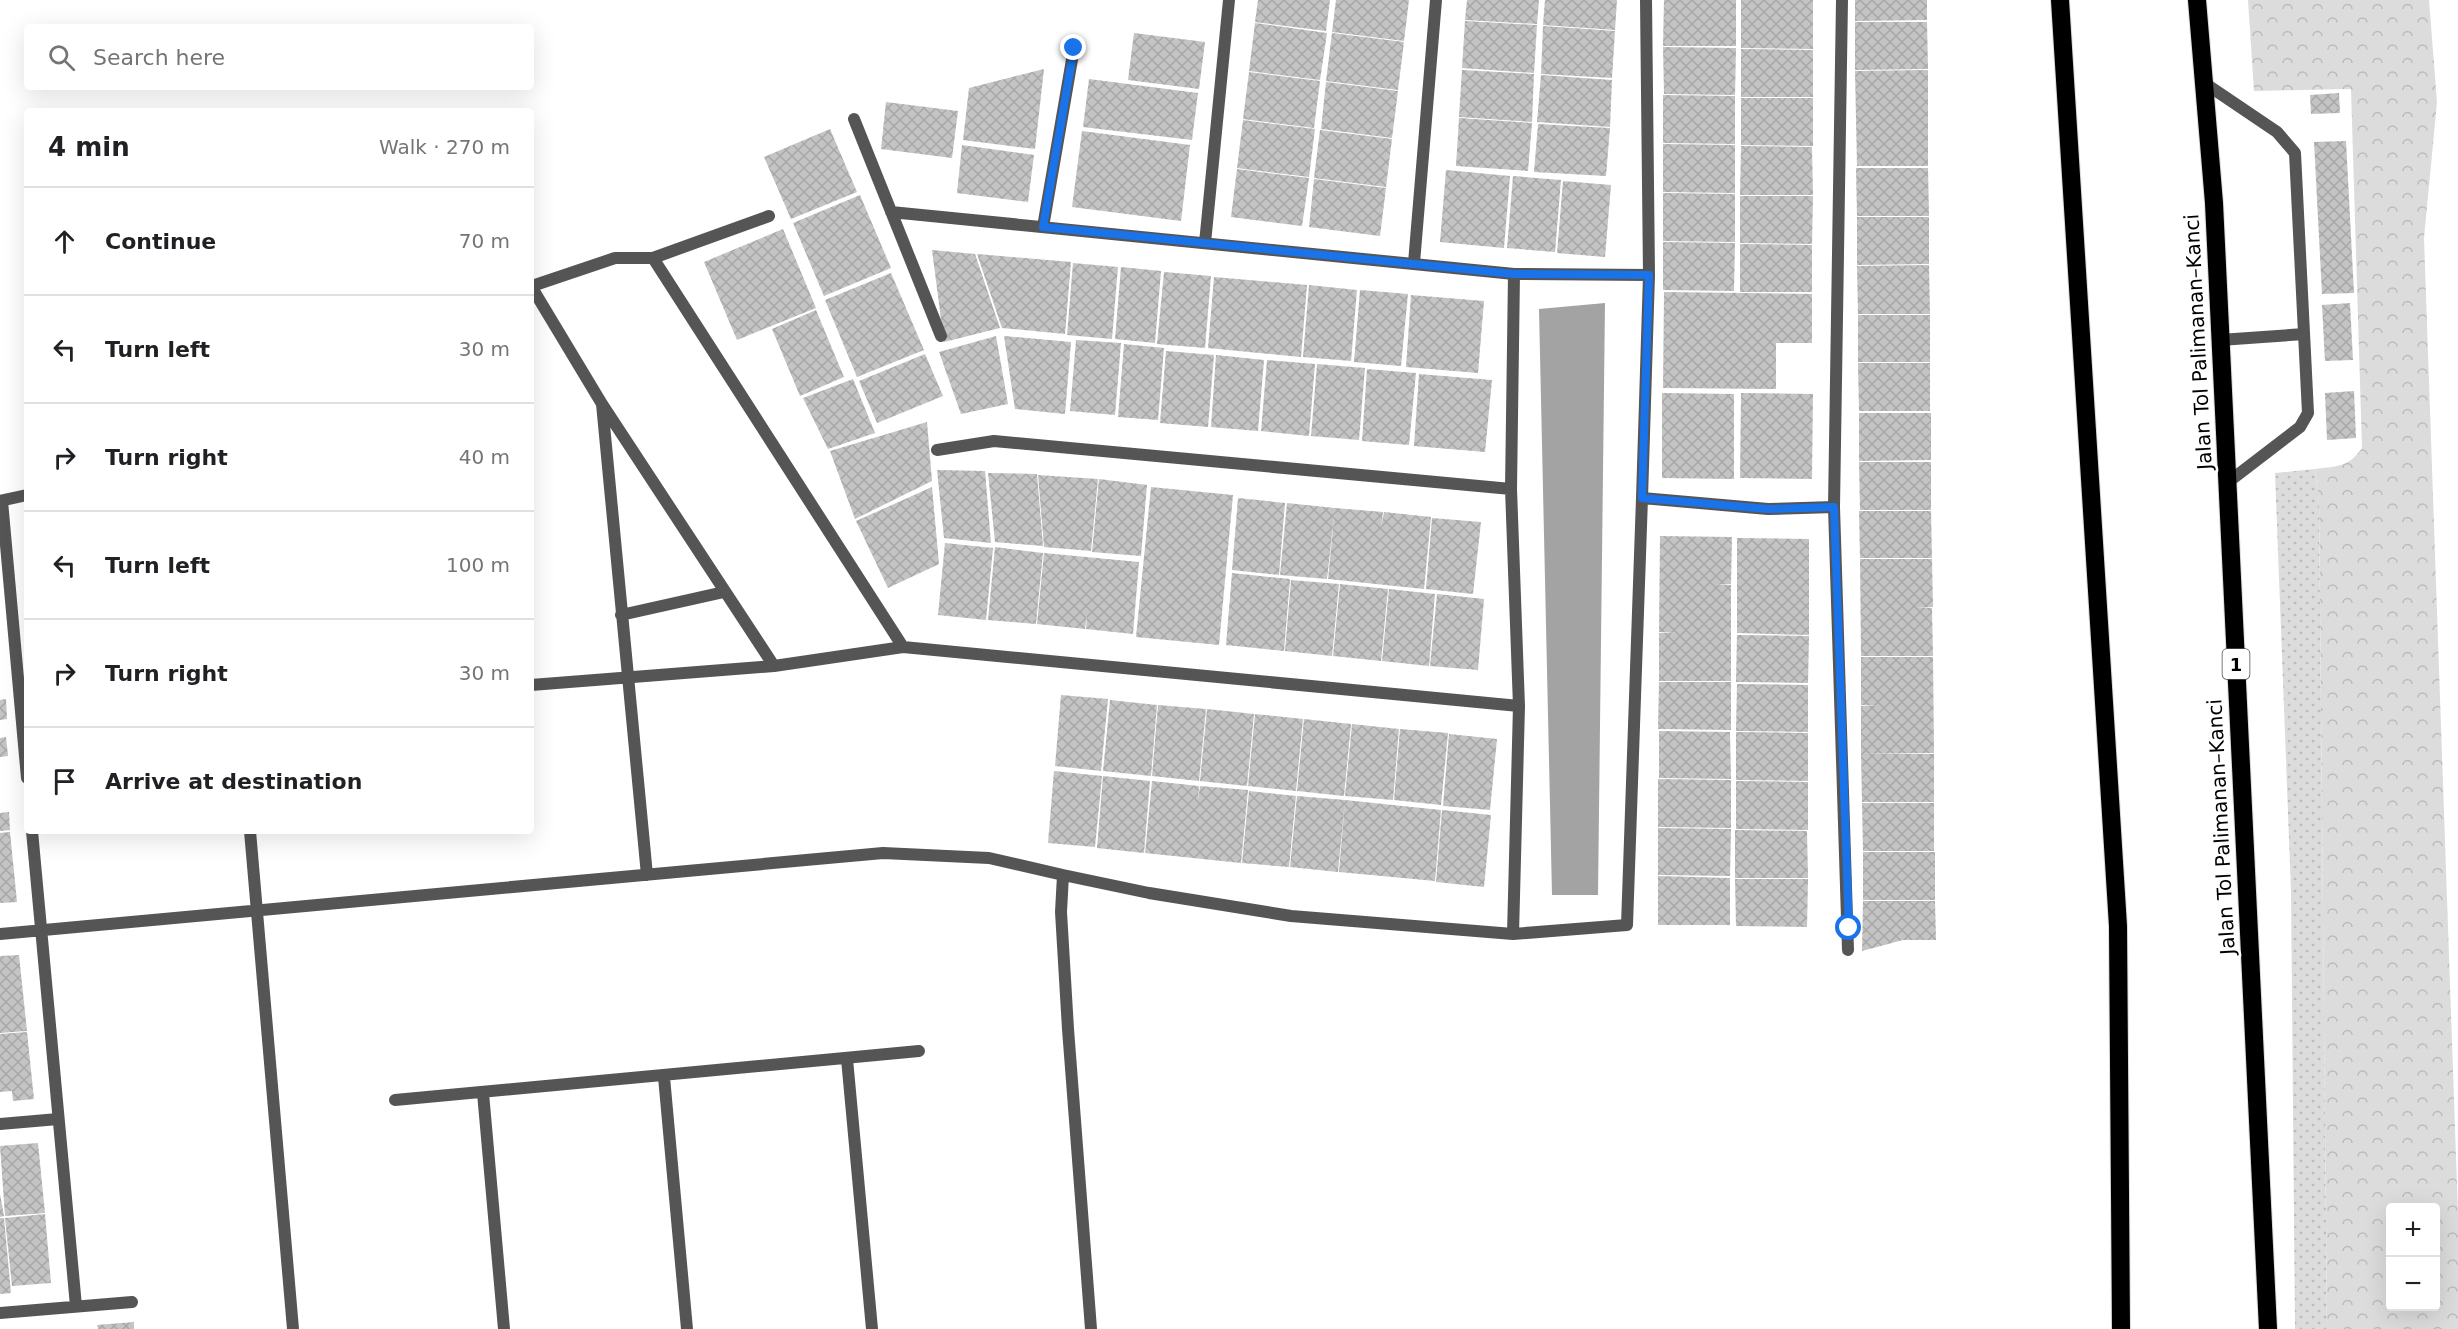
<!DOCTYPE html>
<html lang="en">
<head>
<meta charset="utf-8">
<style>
	:root { --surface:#fff; --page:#f6f6f6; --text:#202124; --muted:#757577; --line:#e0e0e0 }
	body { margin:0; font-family:"DejaVu Sans",sans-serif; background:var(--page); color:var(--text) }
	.controls { position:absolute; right:18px; bottom:18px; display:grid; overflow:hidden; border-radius:6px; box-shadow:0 6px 24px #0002 }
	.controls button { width:54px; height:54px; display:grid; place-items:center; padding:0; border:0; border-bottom:2px solid var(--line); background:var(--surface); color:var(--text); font:30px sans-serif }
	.stop { position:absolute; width:18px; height:18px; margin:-14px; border:4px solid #1a73e8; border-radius:50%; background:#fff }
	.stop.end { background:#1a73e8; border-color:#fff; box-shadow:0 2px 6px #0008 }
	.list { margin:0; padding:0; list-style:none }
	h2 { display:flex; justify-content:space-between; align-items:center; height:78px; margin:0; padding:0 24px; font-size:26px }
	h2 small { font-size:20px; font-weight:400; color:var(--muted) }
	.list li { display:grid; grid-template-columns:39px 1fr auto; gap:18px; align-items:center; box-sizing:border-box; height:108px; padding:0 24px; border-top:2px solid var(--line) }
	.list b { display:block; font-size:22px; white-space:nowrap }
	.list em { font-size:20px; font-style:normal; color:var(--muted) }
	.icon { flex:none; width:33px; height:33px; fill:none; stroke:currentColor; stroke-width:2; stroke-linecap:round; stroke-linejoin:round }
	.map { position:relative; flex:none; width:2458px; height:1329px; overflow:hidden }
	.search { position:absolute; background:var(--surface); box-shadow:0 6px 24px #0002; left:24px; top:24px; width:510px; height:66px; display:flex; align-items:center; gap:15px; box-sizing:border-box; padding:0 21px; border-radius:6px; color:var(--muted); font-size:22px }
	.panel { position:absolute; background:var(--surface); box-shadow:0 6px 24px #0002; left:24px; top:108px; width:510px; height:726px; border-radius:6px }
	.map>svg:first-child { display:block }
	.grass { fill:url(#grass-dots) }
	.forest { fill:url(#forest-crowns); fill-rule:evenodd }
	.water { fill:#a3a3a3 }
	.building { fill:url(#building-cross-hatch) }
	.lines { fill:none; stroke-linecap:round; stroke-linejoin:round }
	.highway-casing { stroke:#dbdbdb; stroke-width:20 }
	.lane { stroke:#555; stroke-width:12 }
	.street { stroke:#555; stroke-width:12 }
	.highway { stroke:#000; stroke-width:18 }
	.route { stroke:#1a73e8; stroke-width:8 }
	.labels { text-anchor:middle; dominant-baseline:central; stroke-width:5; stroke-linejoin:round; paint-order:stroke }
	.shield { fill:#fff; stroke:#4c4c4c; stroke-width:1.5 }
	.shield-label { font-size:18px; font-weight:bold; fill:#000 }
	.street-label { font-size:20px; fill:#000; stroke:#fff }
</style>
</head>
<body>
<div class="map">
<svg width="2458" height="1329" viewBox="0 0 2458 1329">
	<defs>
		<pattern id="grass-dots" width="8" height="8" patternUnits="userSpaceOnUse" patternTransform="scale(1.5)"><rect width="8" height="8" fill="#dcdcdc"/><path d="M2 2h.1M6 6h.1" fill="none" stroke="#bbb" stroke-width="1.8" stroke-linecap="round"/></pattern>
		<pattern id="forest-crowns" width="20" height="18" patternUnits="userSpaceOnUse" patternTransform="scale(1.5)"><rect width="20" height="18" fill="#dcdcdc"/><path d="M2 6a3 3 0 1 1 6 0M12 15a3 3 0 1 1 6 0" fill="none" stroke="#bbb"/></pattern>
		<pattern id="building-cross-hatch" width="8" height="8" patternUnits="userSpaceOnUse" patternTransform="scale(1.5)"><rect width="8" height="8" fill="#c4c4c4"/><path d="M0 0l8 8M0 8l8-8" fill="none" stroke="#a7a7a7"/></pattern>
	</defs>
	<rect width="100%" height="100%" fill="#fff"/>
	<!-- grass -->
	<path class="grass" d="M2315,469L2319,502L2327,1329H2295L2291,891L2275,473Z"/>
	<!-- forest -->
	<path class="forest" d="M2248,0H2429L2437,102L2424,238L2458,1214V1329H2327L2319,502L2315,469C2338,466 2349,467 2362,448L2351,89L2254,91ZM2390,1208H2436V1306H2390Z"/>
	<!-- water -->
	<path class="water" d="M1605,303L1598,895H1552L1539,309Z"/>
	<!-- building -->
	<path class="building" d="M1258,0H1330L1326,31L1255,22Z
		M1336,0H1409L1404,41L1332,32Z
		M1467,0H1539L1537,24L1465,20Z
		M1545,0H1617L1615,30L1543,25Z
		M1664,0H1736V46H1663Z
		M1741,0H1813V49L1741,48Z
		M1855,0H1927V20L1855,21Z
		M1465,21L1537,25L1534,73L1462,68Z
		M1855,22H1927L1928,69L1855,70Z
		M1255,23L1327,33L1320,80L1249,71Z
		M1543,26L1615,31L1612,78L1541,74Z
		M1134,33L1205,42L1199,89L1128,80Z
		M1332,33L1404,42L1398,90L1326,81Z
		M1663,47L1736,48L1735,95L1664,94Z
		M1741,49L1813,50V97H1741Z
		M1044,69L1035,149L963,140L969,88Z
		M1462,70L1534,74L1532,122L1459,117Z
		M1928,70V166H1857L1855,71Z
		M1249,72L1320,81L1314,128L1243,119Z
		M1541,75L1612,80L1610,127L1537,122Z
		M1089,79L1198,93L1192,140L1083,127Z
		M1326,82L1398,91L1392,138L1321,129Z
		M2339,93L2340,113L2311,114L2310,95Z
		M1663,95L1735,96V144L1663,143Z
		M1741,98H1813V146L1741,145Z
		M886,102L958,111L952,158L881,149Z
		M1459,118L1532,123L1528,171L1456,166Z
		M1243,120L1315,129L1309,177L1237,168Z
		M1538,124L1610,128L1606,176L1534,172Z
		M830,129L857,192L791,219L764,157Z
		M1320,130L1392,139L1386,187L1314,178Z
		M1082,131L1190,145L1181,221L1072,207Z
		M2346,141L2354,293L2322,294L2314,142Z
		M1663,144L1735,145V193L1663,192Z
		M962,145L1034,155L1028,202L957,193Z
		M1741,146L1812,147L1813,195H1740Z
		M1856,168H1928L1929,216H1857Z
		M1237,169L1309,178L1302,226L1231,217Z
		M1446,170L1510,176L1504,248L1440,242Z
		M1513,176L1561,180L1555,252L1507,248Z
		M1314,179L1386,188L1380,236L1309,227Z
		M1563,181L1611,185L1605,257L1557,253Z
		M1663,193L1735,194V242L1663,241Z
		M860,195L891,268L824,296L793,223Z
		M1740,196H1813L1812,244L1740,243Z
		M1857,217H1929V264L1857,265Z
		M783,229L816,308L737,340L704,262Z
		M1663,242L1735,243L1734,291L1663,290Z
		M1740,244L1812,245V292H1740Z
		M932,250L975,254L1000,328L944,342Z
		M977,254L1071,262L1065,334L1002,328Z
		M1073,263L1118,267L1112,339L1067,335Z
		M1929,265L1930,314H1858L1857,266Z
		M1121,267L1161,271L1155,343L1115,339Z
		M1164,272L1211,276L1205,348L1157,344Z
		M891,273L924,350L857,377L825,300Z
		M1214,277L1307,285L1301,357L1208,348Z
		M1309,285L1357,290L1351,361L1303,357Z
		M1360,290L1408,294L1401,366L1354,362Z
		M1664,292L1812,294V343H1776V389L1663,388Z
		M1411,295L1484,301L1478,373L1406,367Z
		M2350,303L2353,360L2325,361L2322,305Z
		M816,310L844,377L800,396L772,329Z
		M1858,315H1930V362H1858Z
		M996,336L1008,404L961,414L939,352Z
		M1004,336L1071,342L1065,414L1015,409Z
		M1076,340L1121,343L1115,415L1070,411Z
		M1124,344L1164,348L1158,420L1118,417Z
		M1166,351L1214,355L1208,427L1160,423Z
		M925,354L943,396L877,423L859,381Z
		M1216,355L1264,360L1258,431L1211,427Z
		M1267,360L1315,364L1309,436L1261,431Z
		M1858,363H1930V411H1859Z
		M1317,364L1365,368L1359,440L1311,436Z
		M1367,369L1416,373L1409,445L1362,441Z
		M1419,374L1492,380L1485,452L1414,446Z
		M853,379L875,433L828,449L803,398Z
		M2354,391L2356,438L2327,440L2325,393Z
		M1662,393L1734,394V479L1662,478Z
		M1741,393L1813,394L1812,479L1740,478Z
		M1859,413H1931V460L1859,461Z
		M927,422L932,481L855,519L830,451Z
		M1859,462H1931V510H1860Z
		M937,470L985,471L991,543L944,538Z
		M988,473L1037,474L1043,546L995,542Z
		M1038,475L1098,479L1091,551L1044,547Z
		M1099,479L1147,485L1141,556L1092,552Z
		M932,487L939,564L888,588L856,521Z
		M1151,487L1233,495L1219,645L1136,637Z
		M1238,498L1285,503L1279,575L1232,570Z
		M1287,503L1335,508L1327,579L1280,575Z
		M1335,508L1383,512L1381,528L1384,512L1431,517L1424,589L1328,579Z
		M1859,511H1931L1932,558H1860Z
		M1432,518L1481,522L1473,594L1426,589Z
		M1660,536L1732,537L1731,584L1716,585H1731V681H1659V633L1675,632H1659Z
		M1737,538L1809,539V635L1737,633Z
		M945,543L993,548L986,620L938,615Z
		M995,547L1043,553L1036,624L988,620Z
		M1044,553L1139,562L1133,634L1086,629L1087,614L1085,629L1037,624Z
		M1860,559H1932L1933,607L1917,608H1932L1933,656H1861Z
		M1232,573L1290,579L1284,651L1226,645Z
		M1291,580L1339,584L1332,656L1285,651Z
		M1340,584L1388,589L1381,661L1333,656Z
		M1389,589L1435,594L1429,666L1382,661Z
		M1437,594L1484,599L1478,670L1430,666Z
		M1737,635L1809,636L1808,683L1736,682Z
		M1861,657H1933L1934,753L1861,754V706H1877L1861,705Z
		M1659,682H1731V730L1658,729Z
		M1737,684L1808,685V732L1736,731Z
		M1061,695L1108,699L1101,771L1055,766Z
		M6,699L7,719L0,720V700Z
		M1110,700L1157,705L1151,776L1103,771Z
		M1158,705L1206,709L1199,781L1152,776Z
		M1207,709L1254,714L1247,786L1200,781Z
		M1255,714L1303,719L1296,791L1248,786Z
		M1304,719L1351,724L1344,796L1297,791Z
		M1352,724L1399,729L1393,800L1345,796Z
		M1400,729L1448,733L1441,805L1394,800Z
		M1659,731L1730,732L1731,779L1659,778Z
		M1736,732L1808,733V781L1736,780Z
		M1449,734L1497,739L1490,810L1443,806Z
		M6,737L8,756L0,757V738Z
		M1861,754H1934V802H1862Z
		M1054,771L1102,776L1095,847L1048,843Z
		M1103,776L1150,781L1144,853L1097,848Z
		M1658,779L1731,780V828L1658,827Z
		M1152,781L1199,786L1198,801L1200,786L1248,790L1241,863L1145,853Z
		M1736,781L1808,782V830L1736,829Z
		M1249,791L1296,796L1289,867L1242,863Z
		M1297,796L1345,800L1338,872L1290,867Z
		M1345,800L1441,810L1435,881L1339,872Z
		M1862,803H1934V851H1863Z
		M1442,810L1491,815L1484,887L1436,882Z
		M9,812L10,830L0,831V813Z
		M1658,828L1731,829L1730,876L1658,875Z
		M1735,830L1807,831L1808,878H1735Z
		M10,832L17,902L0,903V833Z
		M1863,852H1935V900H1863Z
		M1658,876L1730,878V925H1658Z
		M1735,879H1808L1807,927L1736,926Z
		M1863,901H1935L1936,940H1903L1862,951Z
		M19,955L27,1031L0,1033V956Z
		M27,1032L34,1099L13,1101L12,1091L0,1092V1034Z
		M38,1143L45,1213L5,1216L0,1146Z
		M0,1194L4,1216L0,1217Z
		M45,1214L51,1283L12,1286L5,1218Z
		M0,1218H4L11,1293L0,1294Z
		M134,1322V1329H98L97,1325Z"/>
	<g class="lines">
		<!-- highway casing -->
		<g class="highway-casing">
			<path id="highway" d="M2060,0L2118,926L2121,1329
				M2197,0L2214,203L2268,1329"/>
		</g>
		<!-- lane -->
		<path class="lane" d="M2203,82L2277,132L2295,153L2308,413L2300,427L2227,483
			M2220,340L2304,334"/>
		<!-- street -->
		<path class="street" d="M854,119L941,336
			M891,212L1514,274L1649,275
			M769,216L653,258L903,647
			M1043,227L1074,48
			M1205,243L1229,0
			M1414,263L1436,0
			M531,286L602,404L774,666
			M532,286L615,258H653
			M602,404L647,875
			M937,450L994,441L1511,489
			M1642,498L1649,275L1646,0
			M0,501L27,495
			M2,501L27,778
			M1834,507L1848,950
			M621,615L724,592
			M531,685L774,666L903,647L1519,706
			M32,831L76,1306
			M250,831L293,1329
			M0,934L883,853L989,858L1063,875
			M1513,934L1519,706L1511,489L1514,274
			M847,1059L872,1329
			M664,1077L687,1329
			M483,1093L504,1329
			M395,1100L919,1051
			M0,1124L58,1119
			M0,1313L132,1302
			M1091,1329L1068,1029L1061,912L1063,875L1149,893L1291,916L1513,934L1627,925L1642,498L1768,509L1834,507L1842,0"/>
		<!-- highway -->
		<use href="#highway" class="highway"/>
	</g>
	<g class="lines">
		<!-- route -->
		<path class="route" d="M1074,48L1043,227L1514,274L1649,275L1642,498L1768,509L1834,507L1849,928"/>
	</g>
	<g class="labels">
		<!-- shield labels -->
		<rect class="shield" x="2222.5" y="649" width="27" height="30" rx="4.5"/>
		<g class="shield-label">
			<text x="2236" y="664">1</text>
		</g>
		<!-- street labels -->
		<g class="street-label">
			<text transform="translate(2198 342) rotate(-93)">Jalan Tol Palimanan–Kanci</text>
			<text transform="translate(2221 827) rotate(-93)">Jalan Tol Palimanan–Kanci</text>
		</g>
	</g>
</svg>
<div class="controls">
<button>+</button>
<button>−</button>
</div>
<div class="stop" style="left:1849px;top:928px"></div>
<div class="stop end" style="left:1074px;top:48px"></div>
<div class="search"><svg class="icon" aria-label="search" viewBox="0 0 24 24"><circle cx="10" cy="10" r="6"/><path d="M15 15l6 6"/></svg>Search here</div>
<section class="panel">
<h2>4 min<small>Walk · 270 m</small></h2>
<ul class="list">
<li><svg class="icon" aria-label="ahead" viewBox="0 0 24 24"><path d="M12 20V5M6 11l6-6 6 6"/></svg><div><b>Continue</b></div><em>70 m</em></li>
<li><svg class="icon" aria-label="left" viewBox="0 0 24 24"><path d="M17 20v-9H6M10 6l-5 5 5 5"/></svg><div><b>Turn left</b></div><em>30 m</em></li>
<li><svg class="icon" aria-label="right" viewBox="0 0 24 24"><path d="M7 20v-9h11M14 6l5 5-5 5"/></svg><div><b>Turn right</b></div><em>40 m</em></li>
<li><svg class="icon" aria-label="left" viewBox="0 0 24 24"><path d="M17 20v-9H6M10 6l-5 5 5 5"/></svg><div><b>Turn left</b></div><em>100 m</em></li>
<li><svg class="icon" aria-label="right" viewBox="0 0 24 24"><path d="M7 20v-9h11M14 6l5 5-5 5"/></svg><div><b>Turn right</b></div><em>30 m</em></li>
<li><svg class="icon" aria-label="arrive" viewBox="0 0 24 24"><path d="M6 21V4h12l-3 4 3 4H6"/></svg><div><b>Arrive at destination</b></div></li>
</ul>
</section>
</div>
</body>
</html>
